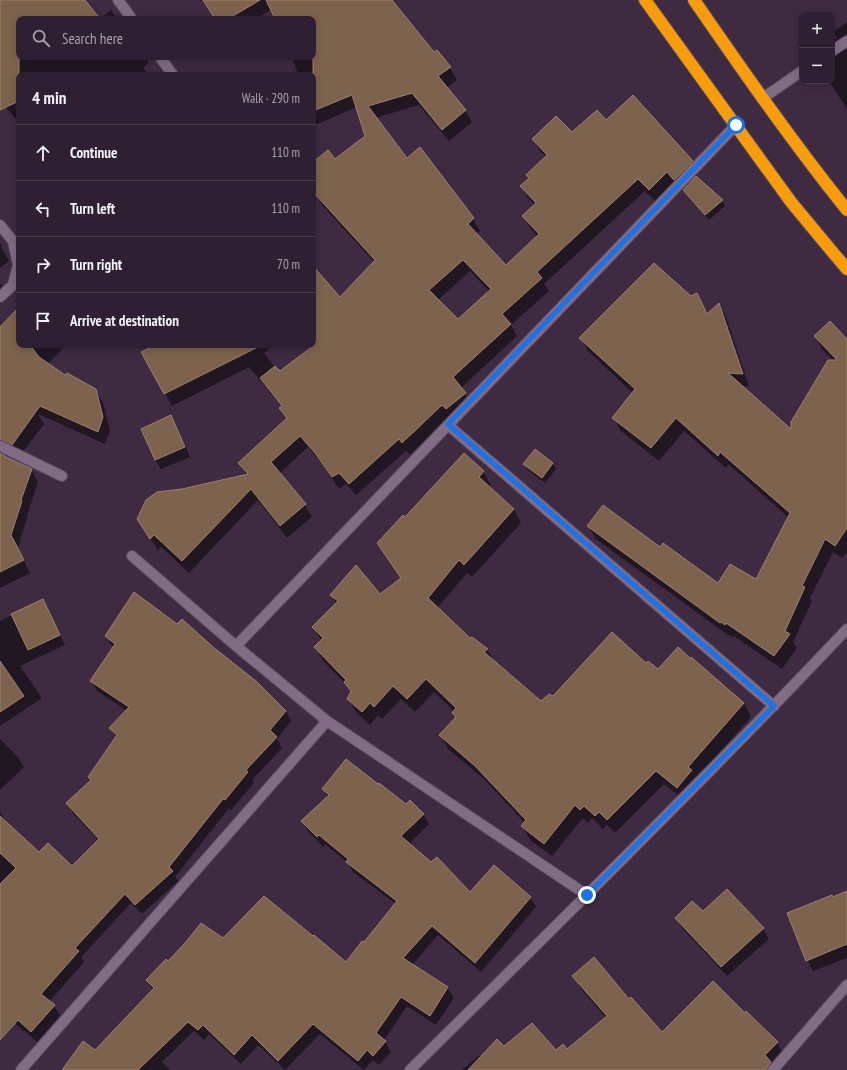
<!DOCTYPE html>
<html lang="en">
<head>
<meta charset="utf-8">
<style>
	:root { --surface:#2e2032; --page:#3a2d3e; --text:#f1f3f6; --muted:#a7a3ac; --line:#493e4d }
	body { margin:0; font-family:"PT Sans Narrow",sans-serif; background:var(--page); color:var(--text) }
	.controls { position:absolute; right:12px; top:12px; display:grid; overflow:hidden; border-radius:8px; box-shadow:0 2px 10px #0003 }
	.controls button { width:36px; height:36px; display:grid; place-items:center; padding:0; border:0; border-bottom:1px solid var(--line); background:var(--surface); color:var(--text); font:20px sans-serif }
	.stop { position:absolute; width:12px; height:12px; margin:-9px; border:3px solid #1a73e8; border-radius:50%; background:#fff }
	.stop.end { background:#1a73e8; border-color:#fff; box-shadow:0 1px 4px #0008 }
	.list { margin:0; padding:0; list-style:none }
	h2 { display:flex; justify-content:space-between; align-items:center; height:52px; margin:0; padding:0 16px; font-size:17px }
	h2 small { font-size:13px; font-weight:400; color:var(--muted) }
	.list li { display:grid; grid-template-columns:26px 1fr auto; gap:12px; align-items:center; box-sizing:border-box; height:56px; padding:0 16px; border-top:1px solid var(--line) }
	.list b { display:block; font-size:15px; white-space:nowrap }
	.list em { font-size:13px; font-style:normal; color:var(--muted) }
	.icon { flex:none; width:22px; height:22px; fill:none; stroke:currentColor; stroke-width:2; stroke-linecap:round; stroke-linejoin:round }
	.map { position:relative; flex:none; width:847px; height:1070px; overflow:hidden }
	.search { position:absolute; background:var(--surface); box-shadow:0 2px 10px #0003; left:16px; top:16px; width:300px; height:44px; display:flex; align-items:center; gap:10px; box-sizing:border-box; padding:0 14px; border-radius:8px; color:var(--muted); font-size:15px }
	.panel { position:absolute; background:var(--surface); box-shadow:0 2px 10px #0003; left:16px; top:72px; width:300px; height:276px; border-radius:8px }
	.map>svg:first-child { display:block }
	.shadow { fill:#0007; fill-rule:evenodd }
	.building { fill:#7d634d; stroke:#9c816b; fill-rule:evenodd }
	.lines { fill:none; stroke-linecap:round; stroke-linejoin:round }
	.street-casing { stroke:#5a495d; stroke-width:12 }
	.highway-casing { stroke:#5a495d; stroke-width:14 }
	.street { stroke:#816b85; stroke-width:10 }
	.highway { stroke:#f79d0b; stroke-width:12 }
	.route { stroke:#1a73e8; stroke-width:5 }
</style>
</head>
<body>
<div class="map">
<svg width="847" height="1070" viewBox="0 0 847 1070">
	<rect width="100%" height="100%" fill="#3e2b42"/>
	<!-- shadow -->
	<path class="shadow" d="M0,0H84L99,19H19V57H146L149,63L143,68L148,75H19V123L0,100Z
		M204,0H390L434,53L450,68L457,80L446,88L465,110L472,122L449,141L419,105L375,118L407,159L473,219L480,231L476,234L506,266L538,237L530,228L523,216L535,205L528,198L521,186L529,178L527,175L546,157L540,151L533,139L572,134L606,121L692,161L699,173L695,177L722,200L725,206L709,220L687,195L684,189L681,192L674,184L656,202L645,191L544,284L549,291L511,325L517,336L461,388L472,405L453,421L449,416L410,455L406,451L356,495L346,484L339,489L323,465L308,447L279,474L305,505L312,517L287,538L258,500L189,573L161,547L158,550L145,531L182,490L247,476L239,463L287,419L281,408L282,407L249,367L172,406L143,353L159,345H274L264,353L279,373L320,342L313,334V267L340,298L374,262L322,205L315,193L313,187V164L335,160L366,137L357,107L313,126V75H298L292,57H313V19H276L271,10L255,19H216ZM470,271L490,292L458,321L438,300Z
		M111,10L117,19H100Z
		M847,22V109L829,81H832V42L837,38L833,32Z
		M0,243L2,246L1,247L9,261L0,268Z
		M0,283L4,290L0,294Z
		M697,294L708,315L719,304L726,317L749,386H741L792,432L834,361L822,349L815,336L847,340V552L842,558L833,552L810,598L812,601L793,642L797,648L782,669L734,636L732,637L729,635H728L596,539L588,526L660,549L719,585L757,581L789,518L728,464L726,468L684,431L659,461L621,431L614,418L633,393L588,351L581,338Z
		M19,308V345H66L43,369L95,390L103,403L110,430L105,444L38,414L44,424L19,457L4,453L2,455L31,469L38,482L28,513V514L18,548L30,573L0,588V329Z
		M171,416L176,425L190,457L161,469L155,460Z
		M536,451L553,464L556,469L545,483L528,470L525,464Z
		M483,472L491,485L489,487L514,510L521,523L472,577L467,573L437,608L470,640L487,649L495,663L541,703L553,698L646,664L658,671L744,703L751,717L696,779L685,801L664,784L615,833L607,825L603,829L592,818L588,823L583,818L552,856L530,840L523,826L525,823L484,779L448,749L441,736L456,718L453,713L454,711L434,692L415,712L401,699L382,719L378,715L370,725L356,712L348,699L351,693L346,684L323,661L316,647L322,641L313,627L336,603L332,595H380L402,579L405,519Z
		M43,600L48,609H47L62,640V639L65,645L20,666L42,698L0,726V621Z
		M106,636L286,711L291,721L277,739L282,748L252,780L254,783L231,810L229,808L175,877L178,881L142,914L131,903L81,957L84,962L49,1002L54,1006L60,1016L37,1042L24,1030L23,1031L0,1009V812L6,822L39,853L72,868L99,841L73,813L67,803L92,781L89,777L117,738L111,728L127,711L97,691L91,681L114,647L112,646Z
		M0,739L18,757L24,767L0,790Z
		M378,785L406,805L423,814L429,824L409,844L431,863L470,893L530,897L536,907L481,972L438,935L412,965L448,988L454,998L436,1025L407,1006L384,1040L391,1052L379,1065L373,1060L364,1070L320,1034L285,1070L258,1045L241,1064L209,1034L204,1040L194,1031L162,1062L170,1070H63L95,1052L153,991L147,980L168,962L223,939L346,964L364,944L396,904L353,872L348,863L325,844L323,847L308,831L302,821L328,797L323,789ZM352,865L402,903L401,905L352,867Z
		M727,890L763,929L769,939L727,976L682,928L676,918L703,913Z
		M847,892V958L813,971L807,960L833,898Z
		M574,976L629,1000L662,1033L745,1014L746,1013L777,1043L785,1056L775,1070H462L479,1055L481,1057L504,1047L555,1052L567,1050L606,1018L581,989Z"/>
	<!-- building -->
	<path class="building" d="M0,0H85L100,19H19V101L0,110Z
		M203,0H260L228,19H215Z
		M266,0H392L434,52L437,50L451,67L438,76L466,110L442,130L412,93L368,106L407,158L420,147L474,218L468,224L506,265L539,234L522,216L536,203L520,186L529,178L526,175L547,155L532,139L556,116L572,132L597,110L606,120L633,95L693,161L674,180L667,172L649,190L638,179L537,272L542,278L502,314L511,324L453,377L466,393L446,409L442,405L402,443L399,439L349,484L339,473L332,477L315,453L300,436L271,462L306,504L280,526L251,489L182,561L154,535L150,539L137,519L146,500L157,492L182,489L248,474L238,463L287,418L279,408L282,406L260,378L275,366L280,371L313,346V266L340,297L375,260L313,192V162L328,150L335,159L365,136L352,95L313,111V19H275ZM463,260L491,289L458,319L429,290Z
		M696,176L723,200L705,215L683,190Z
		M654,263L691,296L697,293L707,314L719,303L743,374L728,373L791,429V422L828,360H837L814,336L830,321L847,339V528L835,546L825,539L802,586L805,587L785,631L790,634L774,656L726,623L725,625L721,622L720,623L587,526L603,505L660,547L663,543L718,583L730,564L756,579L790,513L720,452L718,456L676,418L651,448L612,418L635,389L579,338Z
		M19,307V345H30L39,357L65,375L67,373L96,389L103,417L98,432L40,406L12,445L0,440V327Z
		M156,345H262L164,394L141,352Z
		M171,415L185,447L155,460L141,429Z
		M535,449L553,463L542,478L523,464Z
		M0,453L4,455V456L32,469L21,500L22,501L11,535L24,560L0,572Z
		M464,453L484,471L479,477L514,509L464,565L459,560L428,598L470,638L472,637L488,649L484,652L541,701L549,694L553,696L612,632L646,663L648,661L658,669L678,647L690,658L691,657L744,703L688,767L692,770L677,788L656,771L607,820L599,812L595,816L584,806L580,810L575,805L544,844L521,826L526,820L475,766L439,735L456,717L452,713L456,708L426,679L407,699L393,686L374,707L370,703L362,712L347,699L351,691L344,682L346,680L314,647L323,638L312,627L338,601L330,595L356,565L380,594L401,578L377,543L403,515L405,517Z
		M134,592L177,624L182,619L213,647L256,681L286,711L270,730L277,737L246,770L248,772L225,800L223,799L169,867L173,871L135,905L125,894L75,948L79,951L41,994L55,1005L31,1032L18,1020L0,1040V884L16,868L0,853V816L39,852L48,843L72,866L99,839L66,803L91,780L88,777L117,735L109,728L129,707L90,681L115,644L105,636Z
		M43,599L60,635L28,650L11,614Z
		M0,661L24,696L0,712Z
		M346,759L378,784L379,783L406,804L410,800L424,814L401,836L431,862L437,857L470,892L494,865L531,897L475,963L432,926L403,958L448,987L430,1016L401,997L376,1033L386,1041L373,1056L367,1050L358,1061L313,1024L278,1061L252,1035L234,1055L203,1025L198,1030L188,1022L138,1070H62L83,1041L95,1050L154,988L146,980L166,959L168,961L185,943L201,923L223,938L264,896L313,936L314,935L346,962L362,941L364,942L397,901L346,862L348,859L319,835L317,837L301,821L329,795L322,789Z
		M727,889L764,928L721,967L675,918L692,901L703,911Z
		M847,891V944L806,961L787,913L832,895L833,897Z
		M594,957L629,999L631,997L662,1032L713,981L745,1013L746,1011L778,1042L765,1055L771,1062L768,1066L767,1070H468L497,1039L504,1046L532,1023L556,1050L563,1044L567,1049L607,1016L572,976Z"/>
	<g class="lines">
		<!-- street casing -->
		<g class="street-casing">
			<path id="street" d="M118,0L132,19
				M832,51L847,41
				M160,57L173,75
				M763,98L802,71
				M0,225L13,241L18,265L13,285L0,297
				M448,425L774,706
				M0,446L62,476
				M132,556L236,646L327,721L587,895
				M236,646L736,125
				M21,1070L327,721
				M410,1070C557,925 705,779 847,629
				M773,1070L847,985"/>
		</g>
		<!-- highway casing -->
		<g class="highway-casing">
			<path id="highway" d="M645,0L791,202L835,255L847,269
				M694,0C743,71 793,143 847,210"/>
		</g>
		<!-- street -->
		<use href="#street" class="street"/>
		<!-- highway -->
		<use href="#highway" class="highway"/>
	</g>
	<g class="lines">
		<!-- route -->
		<path class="route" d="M587,895L774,706L448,424L736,125"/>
	</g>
</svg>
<div class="controls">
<button>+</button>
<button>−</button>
</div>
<div class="stop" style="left:736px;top:125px"></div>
<div class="stop end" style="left:587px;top:895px"></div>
<div class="search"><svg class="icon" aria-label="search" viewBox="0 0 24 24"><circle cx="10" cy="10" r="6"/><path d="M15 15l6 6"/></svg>Search here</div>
<section class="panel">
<h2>4 min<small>Walk · 290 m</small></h2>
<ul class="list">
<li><svg class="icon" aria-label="ahead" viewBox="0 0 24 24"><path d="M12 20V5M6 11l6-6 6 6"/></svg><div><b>Continue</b></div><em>110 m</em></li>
<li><svg class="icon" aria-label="left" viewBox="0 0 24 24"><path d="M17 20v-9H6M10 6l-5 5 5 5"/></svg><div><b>Turn left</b></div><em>110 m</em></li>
<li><svg class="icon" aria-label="right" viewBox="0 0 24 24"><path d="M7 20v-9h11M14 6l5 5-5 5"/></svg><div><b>Turn right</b></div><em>70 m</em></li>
<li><svg class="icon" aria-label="arrive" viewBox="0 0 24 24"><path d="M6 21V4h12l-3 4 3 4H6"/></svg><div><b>Arrive at destination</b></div></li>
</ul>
</section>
</div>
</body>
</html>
